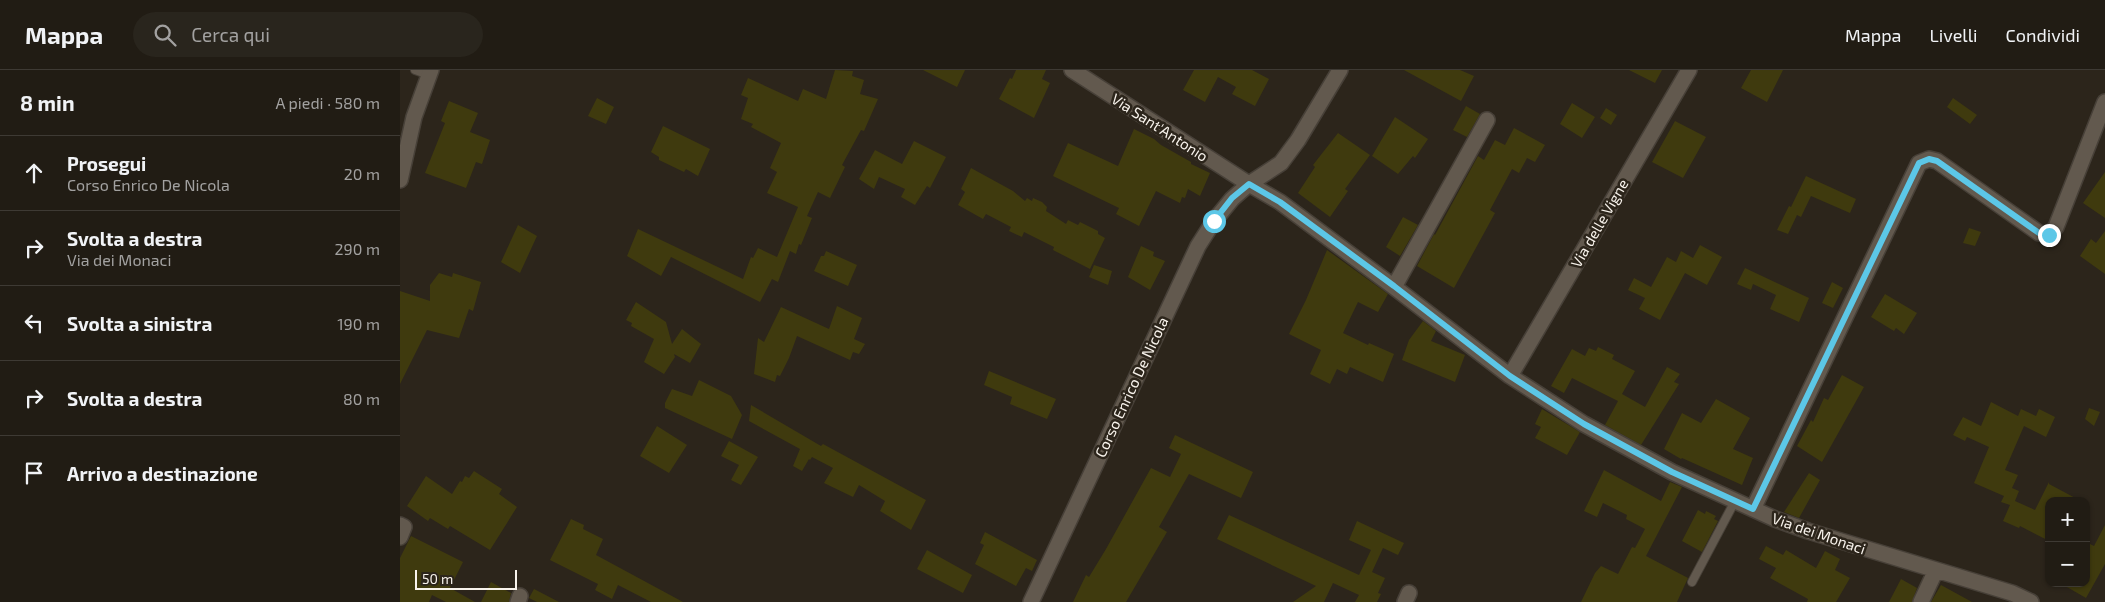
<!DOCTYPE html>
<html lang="it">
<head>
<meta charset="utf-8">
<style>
	:root { --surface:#211c14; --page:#29251d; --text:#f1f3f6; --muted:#a2a1a0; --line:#3e3a34 }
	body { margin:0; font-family:"Exo 2",sans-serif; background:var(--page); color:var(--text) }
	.controls { position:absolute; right:15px; bottom:15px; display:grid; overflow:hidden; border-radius:10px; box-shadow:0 1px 4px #0004 }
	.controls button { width:45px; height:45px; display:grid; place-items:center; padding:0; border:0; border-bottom:1px solid var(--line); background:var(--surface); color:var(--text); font:25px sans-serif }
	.scale { position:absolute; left:15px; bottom:12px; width:102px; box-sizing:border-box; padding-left:5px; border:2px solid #f8f3ec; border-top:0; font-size:14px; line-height:18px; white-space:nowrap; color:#f8f3ec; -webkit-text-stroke:4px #2c251b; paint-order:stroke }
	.stop { position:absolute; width:15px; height:15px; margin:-11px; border:4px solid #5cc7e7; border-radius:50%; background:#fff }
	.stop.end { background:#5cc7e7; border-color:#fff; box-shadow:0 1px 5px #0008 }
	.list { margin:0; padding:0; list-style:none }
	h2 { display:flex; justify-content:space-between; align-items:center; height:65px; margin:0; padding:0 20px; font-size:21px }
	h2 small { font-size:16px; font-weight:400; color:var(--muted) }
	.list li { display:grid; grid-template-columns:32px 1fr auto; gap:15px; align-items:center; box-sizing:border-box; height:75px; padding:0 20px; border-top:1px solid var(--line) }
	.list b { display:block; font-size:19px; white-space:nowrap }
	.list p { margin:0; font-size:16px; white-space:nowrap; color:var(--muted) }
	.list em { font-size:16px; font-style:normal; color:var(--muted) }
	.icon { flex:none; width:28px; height:28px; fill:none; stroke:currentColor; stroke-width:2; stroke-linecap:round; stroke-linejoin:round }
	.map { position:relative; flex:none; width:1705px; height:532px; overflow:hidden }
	header { display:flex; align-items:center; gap:30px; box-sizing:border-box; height:70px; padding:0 25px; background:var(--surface); border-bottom:1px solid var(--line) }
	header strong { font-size:24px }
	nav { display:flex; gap:28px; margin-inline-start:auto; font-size:18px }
	.search { width:350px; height:45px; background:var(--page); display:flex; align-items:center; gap:12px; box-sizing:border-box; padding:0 18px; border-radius:28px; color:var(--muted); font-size:19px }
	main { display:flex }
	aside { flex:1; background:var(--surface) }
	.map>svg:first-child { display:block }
	.building { fill:#3f3a0e }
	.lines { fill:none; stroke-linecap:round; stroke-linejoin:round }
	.lane-casing { stroke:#474038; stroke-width:10 }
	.street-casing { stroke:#474038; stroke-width:18 }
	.lane { stroke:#62594e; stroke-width:8 }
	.street { stroke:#62594e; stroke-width:15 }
	.route { stroke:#5cc7e7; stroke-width:6 }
	.labels { text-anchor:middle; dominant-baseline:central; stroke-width:5; stroke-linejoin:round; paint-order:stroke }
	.street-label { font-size:15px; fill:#f8f3ec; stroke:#2c251b }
</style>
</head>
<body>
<header>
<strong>Mappa</strong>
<div class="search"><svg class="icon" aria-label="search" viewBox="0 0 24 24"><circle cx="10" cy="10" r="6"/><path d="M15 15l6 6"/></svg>Cerca qui</div>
<nav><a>Mappa</a><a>Livelli</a><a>Condividi</a></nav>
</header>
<main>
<aside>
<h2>8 min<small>A piedi · 580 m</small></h2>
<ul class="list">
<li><svg class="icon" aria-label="ahead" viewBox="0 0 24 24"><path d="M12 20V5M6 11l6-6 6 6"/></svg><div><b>Prosegui</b><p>Corso Enrico De Nicola</p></div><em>20 m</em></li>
<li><svg class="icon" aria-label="right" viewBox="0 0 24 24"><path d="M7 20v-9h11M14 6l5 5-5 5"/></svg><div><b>Svolta a destra</b><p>Via dei Monaci</p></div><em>290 m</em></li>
<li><svg class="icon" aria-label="left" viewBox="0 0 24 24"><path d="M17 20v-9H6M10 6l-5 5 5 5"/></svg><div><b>Svolta a sinistra</b></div><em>190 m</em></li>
<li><svg class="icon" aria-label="right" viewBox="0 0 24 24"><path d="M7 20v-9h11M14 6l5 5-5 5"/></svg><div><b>Svolta a destra</b></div><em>80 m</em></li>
<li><svg class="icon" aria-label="arrive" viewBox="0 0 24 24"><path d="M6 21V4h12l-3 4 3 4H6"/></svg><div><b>Arrivo a destinazione</b></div></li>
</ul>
</aside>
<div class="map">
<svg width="1705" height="532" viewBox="0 0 1705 532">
	<rect width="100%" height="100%" fill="#2c251b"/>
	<!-- building -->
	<path class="building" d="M435,0L453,1L452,6L464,10L460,24L478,29L464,61L461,60L442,95L445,97L430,128L418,122L407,146L412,148L401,175L399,174L396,184L390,181L378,212L372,209L360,232L271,187L261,206L227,186L238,159L343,209L351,187L353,188L358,178L377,187L398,137L367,123L377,102L370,98L381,73L351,57L353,54L341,49L348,28L341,25L348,8L398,31L403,19L426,29Z
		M523,0H565L557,17Z
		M616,0H646L642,9L650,13L634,48L599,29L610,8L612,9Z
		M794,0H852L869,9L855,36L832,24L836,17L818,7L805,32L783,20Z
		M1004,0H1060L1074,6L1061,31Z
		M1229,0H1262L1255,13Z
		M1351,0H1383L1367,32L1341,18Z
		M197,28L214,37L206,54L188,46Z
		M1553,28L1577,45L1570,54L1547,37Z
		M49,31L78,43L70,62L90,70L82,94L76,92L66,118L25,103L45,53L41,51Z
		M1172,33L1195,47L1182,68L1160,54Z
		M1066,36L1080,44L1067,67L1053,60Z
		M1206,38L1217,45L1211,55L1200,48Z
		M995,47L1028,69L1015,88L1013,86L998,104L972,86Z
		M1275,51L1306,67L1283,108L1252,92Z
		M263,56L310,79L298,106L286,99L284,102L259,90V87L251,82Z
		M1114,58L1145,75L1135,92L1127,88L1119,103L1112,99L1090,140L1095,143L1054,218L1017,196L1034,164L1035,165L1078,86L1084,90L1095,70L1105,75Z
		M734,59L754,69L761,75L791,92V94L810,103L800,126L788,119L785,128L782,127L780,133L756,121L739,156L716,144L719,138L653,106L668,73L718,96Z
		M938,63L970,85L945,119L948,121L930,147L898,123L915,97L913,95Z
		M514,71L546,87L530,118L527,116L515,135L501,127L505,119L479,107L474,119L459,109L475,80L502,94Z
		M571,98L613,121L625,131L627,128L632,131L633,128L642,132L647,137L646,141L666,154L668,150L678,155L680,152L698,161V164L705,168L690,199L653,180L654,177L624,162L622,167L609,161L611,157L586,144L583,149L558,135L565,122L561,119Z
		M1705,102V148L1683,133Z
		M1406,106L1456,129L1450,143L1411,126L1401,147L1397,145L1388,164L1377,160L1389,136L1391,137Z
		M1003,147L1018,155L1000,186L986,177Z
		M118,155L137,166L120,203L101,192Z
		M1569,158L1581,162L1575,176L1563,173Z
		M1705,161V204L1680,186L1691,169L1696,173Z
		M1300,175L1322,187L1307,215L1285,203L1260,250L1239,239L1245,228L1228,220L1234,208L1251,217L1267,187L1276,192L1281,181L1293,188Z
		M741,176L754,182L753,186L765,191L750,220L728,207Z
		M927,180L988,224L978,242L958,232L943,263L968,275L969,273L994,284L983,312L950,297L947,304L937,299L930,314L910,304L921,280L889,264L906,230Z
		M426,181L457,195L448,216L414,201L421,186H424Z
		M694,195L712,201L708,215L689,207Z
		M1345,198L1409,228L1399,252L1370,239L1376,225L1353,214L1351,220L1337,214Z
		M39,203L52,207L53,203L81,212L73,241L69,239L59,268L27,260L0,314V221L30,231V215Z
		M1432,212L1443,218L1433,238L1422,233Z
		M1485,224L1517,243L1504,264L1496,258L1494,261L1471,247Z
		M236,232L266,252L272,274L282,259L301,274L290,293L274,284L275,287L264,304L244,292L254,269L231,256L232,253L226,250Z
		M437,236L462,248L454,269L465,274L459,284L453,282L450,290L397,266L389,288L380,306L377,305L375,312L354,304L358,268L364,272L381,237L429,259Z
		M1023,251L1036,261L1031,271L1065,285L1055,312L1002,290L1009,270Z
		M1198,277L1214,285L1212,289L1235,301L1222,324L1245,337L1267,297L1280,304L1274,312L1279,314L1241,375L1205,355L1218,331L1172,308L1164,323L1151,316L1172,279L1185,286L1189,278L1196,281Z
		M589,301L656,329L647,349L610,334L612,327L584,315Z
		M1442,305L1464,317L1422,392L1397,376L1411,350L1413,352L1424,328L1428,330Z
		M299,310L331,326L342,345L332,369L265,338V333L272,319L292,326Z
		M1316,329L1350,348L1333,379L1353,388L1342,415L1282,388L1281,389L1264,379L1282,343L1301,353Z
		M1591,332L1618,346L1621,339L1636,346L1639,339L1655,347L1646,367L1624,356L1605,400L1618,405L1612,418L1619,421L1615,431L1635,440L1649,412V414L1681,431H1649V471L1620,456L1619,458L1603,451L1610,435L1601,432L1604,426L1574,413L1589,377L1567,367L1565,371L1553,365L1563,347L1581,356Z
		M351,335L421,376L423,374L526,430L511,460L480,441L485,431L459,415L453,427L424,413L433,398L412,387L410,390L409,389L402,401L393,396L400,379L349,351Z
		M1689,338L1700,342L1694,356L1685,349Z
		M1142,339L1180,362L1167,385L1135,368L1141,357L1135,354Z
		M257,356L287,375L269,403L240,386Z
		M775,365L853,402L841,428L789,404L759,457L767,462L726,532H673L686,505L689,507L706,479L751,398L770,407L781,384L769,378Z
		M329,371L358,387L341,415L331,410L339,395L321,386Z
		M1204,400L1261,431L1270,412L1282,417L1246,486L1288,508L1277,532H1181L1195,503L1201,496L1218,504L1232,477L1235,478L1245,459L1226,449L1227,445L1203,433L1197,447L1184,441Z
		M74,401L102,419L99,424L117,437L90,480L50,456L48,459L30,448L28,451L7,436L26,406L52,424L60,411L62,412L65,406L69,408Z
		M1409,403L1420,410L1399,448L1384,442Z
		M1298,440L1305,444L1306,441L1316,446L1314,449L1318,451L1302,482L1282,471Z
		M829,445L959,505L971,480L949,470L957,451L1004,473L998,485L983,478L972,502L985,508L978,523L981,524L977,532H955L959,525L933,513L924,532H893L916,516L817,469Z
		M171,449L184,455L183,459L203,469L196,485L283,532H251L218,515L212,529L195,520L198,514L150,490Z
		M1705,455V494L1686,528L1660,513H1686V472L1694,476Z
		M585,462L637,490L632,501L626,498L616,516L575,494L584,475L580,473Z
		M11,466L63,492L50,518L75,532H46L32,525L29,532H0V488Z
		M1366,476L1383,485L1386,480L1416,498L1425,481L1440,489L1435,500L1450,508L1436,532H1407L1408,529L1370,508L1376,498L1359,489Z
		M527,480L572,505L563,523L517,499Z
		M1501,509L1517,518L1512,532H1489Z
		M91,512L111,523L109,532H81Z
		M1541,515L1572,532H1531Z
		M134,519L159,532H137L129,528Z"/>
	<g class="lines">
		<!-- lane casing -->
		<g class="lane-casing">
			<path id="lane" d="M15,0L29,5
				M1292,512L1335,431"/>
		</g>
		<!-- street casing -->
		<g class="street-casing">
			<path id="street" d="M672,0L849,114L880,132L994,217L1110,306L1184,354L1272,402L1375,449L1408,461L1612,523L1631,532
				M0,110L14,47L31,0
				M994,217L1087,50
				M1110,306L1289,0
				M1353,439L1519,93L1529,89L1537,91L1639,163L1649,165L1656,157L1705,32
				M0,455L4,457L0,467
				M118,532L120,526
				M631,532L798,176L814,151L832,129L849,114L881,93L898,70L940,0
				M1005,532L1009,523
				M1521,532L1536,500"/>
		</g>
		<!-- lane -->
		<use href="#lane" class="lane"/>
		<!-- street -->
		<use href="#street" class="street"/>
	</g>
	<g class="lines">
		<!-- route -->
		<path class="route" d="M814,151L832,128L849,114L880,132L994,216L1110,306L1184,354L1272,402L1353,439L1519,93L1529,89L1537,91L1639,163L1649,165"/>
	</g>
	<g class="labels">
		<!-- street labels -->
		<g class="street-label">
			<text transform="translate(760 57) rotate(33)">Via Sant'Antonio</text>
			<text transform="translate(1199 153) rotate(-60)">Via delle Vigne</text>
			<text transform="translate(731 317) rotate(-65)">Corso Enrico De Nicola</text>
			<text transform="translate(1419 463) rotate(19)">Via dei Monaci</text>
		</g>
	</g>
</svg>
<div class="controls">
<button>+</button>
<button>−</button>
</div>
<div class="scale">50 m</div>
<div class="stop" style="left:814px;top:151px"></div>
<div class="stop end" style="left:1649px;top:165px"></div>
</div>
</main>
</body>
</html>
